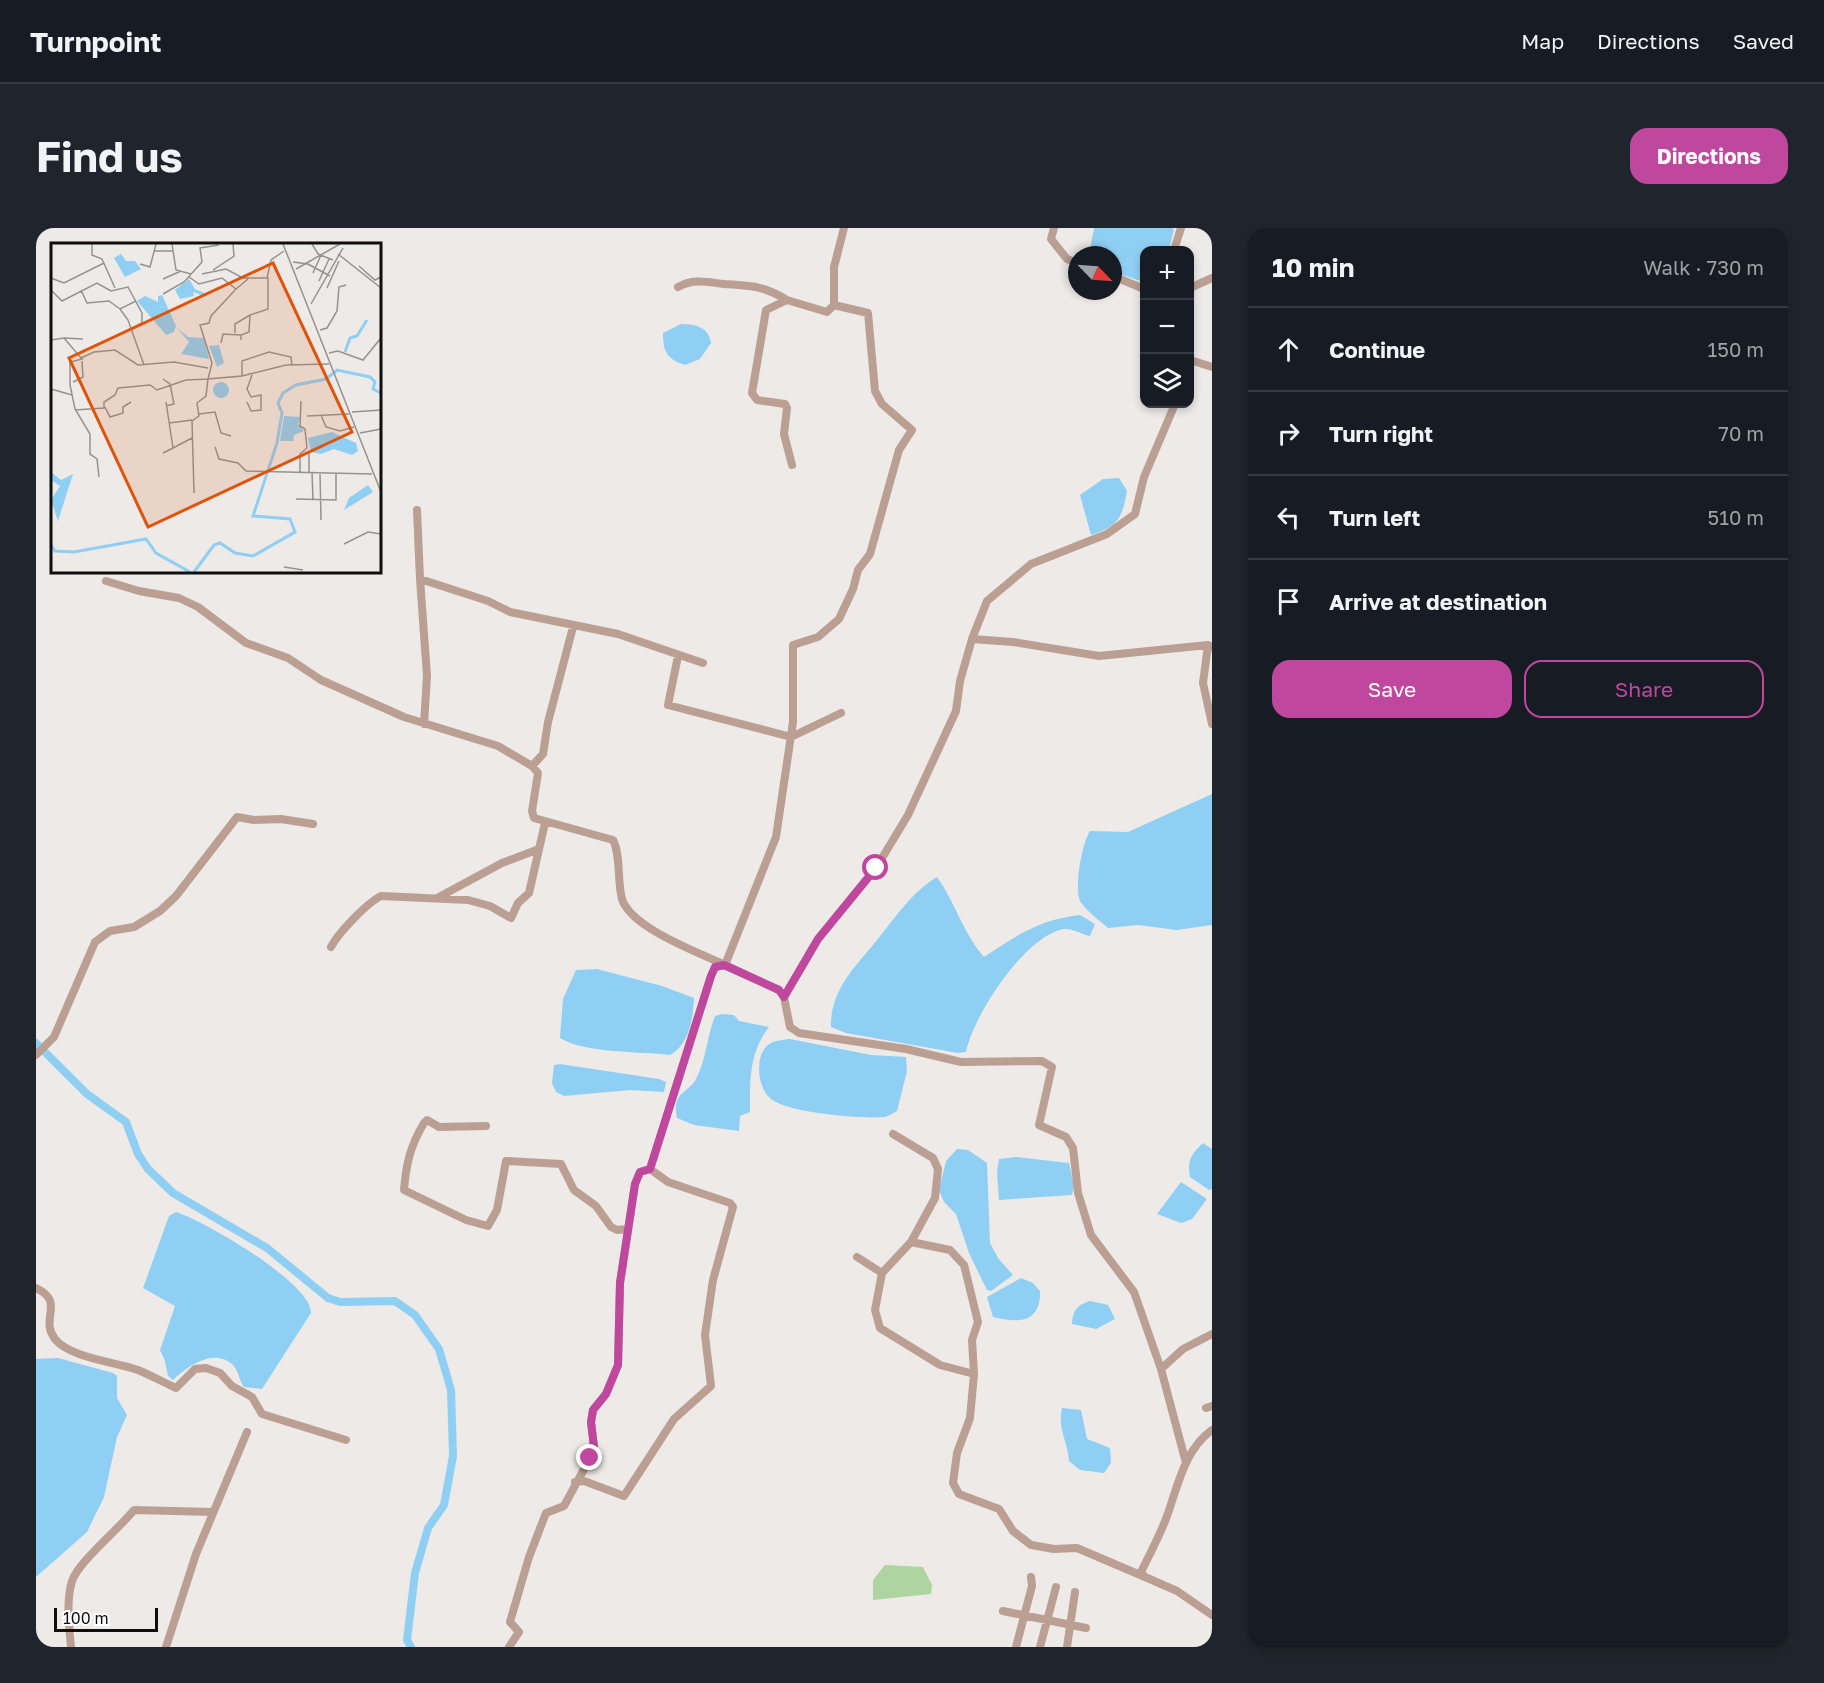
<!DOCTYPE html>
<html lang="en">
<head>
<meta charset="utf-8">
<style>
	:root { --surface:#171b24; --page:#20242c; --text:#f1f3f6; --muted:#9ea1a6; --line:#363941; --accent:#bf489e }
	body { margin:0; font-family:"Golos Text",sans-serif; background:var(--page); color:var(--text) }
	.controls { position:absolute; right:18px; top:18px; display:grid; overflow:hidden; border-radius:12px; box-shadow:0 3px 9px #0003 }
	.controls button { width:54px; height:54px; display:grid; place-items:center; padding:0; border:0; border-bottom:2px solid var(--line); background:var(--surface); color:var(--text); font:30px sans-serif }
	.compass { position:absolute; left:1032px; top:18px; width:54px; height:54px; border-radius:50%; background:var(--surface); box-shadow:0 3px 9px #0003; rotate:115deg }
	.scale { position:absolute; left:18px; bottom:15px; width:104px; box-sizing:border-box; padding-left:6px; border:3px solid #100f0f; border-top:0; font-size:16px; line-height:21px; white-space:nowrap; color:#100f0f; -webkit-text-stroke:4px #fff; paint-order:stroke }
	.stop { position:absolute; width:18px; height:18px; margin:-14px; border:4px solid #bf489e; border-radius:50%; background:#fff }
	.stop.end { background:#bf489e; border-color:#fff; box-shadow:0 2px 6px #0008 }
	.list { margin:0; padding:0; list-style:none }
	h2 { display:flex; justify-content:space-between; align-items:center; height:78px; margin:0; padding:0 24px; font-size:26px }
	h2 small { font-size:20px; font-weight:400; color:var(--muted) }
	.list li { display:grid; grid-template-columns:39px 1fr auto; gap:18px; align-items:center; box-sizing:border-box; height:84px; padding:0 24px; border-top:2px solid var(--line) }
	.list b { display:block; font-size:22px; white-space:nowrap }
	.list em { font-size:20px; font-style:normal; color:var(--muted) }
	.actions { display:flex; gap:12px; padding:18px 24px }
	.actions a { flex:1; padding:14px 0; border:2px solid var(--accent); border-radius:18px; text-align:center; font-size:21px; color:var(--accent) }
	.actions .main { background:var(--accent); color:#fff }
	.icon { flex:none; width:33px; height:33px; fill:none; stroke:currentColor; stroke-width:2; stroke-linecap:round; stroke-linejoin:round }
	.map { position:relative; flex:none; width:1176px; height:1419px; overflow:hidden; border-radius:18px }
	header { display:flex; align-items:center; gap:36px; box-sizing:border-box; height:84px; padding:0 30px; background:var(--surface); border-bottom:2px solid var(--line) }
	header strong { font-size:28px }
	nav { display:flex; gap:33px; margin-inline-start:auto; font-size:21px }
	.intro { display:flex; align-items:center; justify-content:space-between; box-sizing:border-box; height:144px; padding:0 36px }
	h1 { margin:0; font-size:42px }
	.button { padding:15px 27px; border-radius:18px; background:var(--accent); color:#fff; font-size:21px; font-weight:700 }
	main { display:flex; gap:36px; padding:0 36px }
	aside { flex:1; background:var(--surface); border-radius:18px; box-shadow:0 3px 9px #0003 }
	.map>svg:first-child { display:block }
	.green { fill:#b0d4a0 }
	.water { fill:#90cff4 }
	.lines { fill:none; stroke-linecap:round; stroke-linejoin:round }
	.canal { stroke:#90cff4; stroke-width:8 }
	.minor { stroke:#ba9f92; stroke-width:8 }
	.route { stroke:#bf489e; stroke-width:8 }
	.inset-river { fill:none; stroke:#90cff4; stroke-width:3 }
	.inset-road { fill:none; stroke:#959291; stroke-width:1.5 }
	.view { fill:#dd550c; fill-opacity:0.15; stroke:#dd550c; stroke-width:3 }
	.inset-edge { fill:none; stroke:#100f0f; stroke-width:3 }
</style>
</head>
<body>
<header>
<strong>Turnpoint</strong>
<nav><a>Map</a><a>Directions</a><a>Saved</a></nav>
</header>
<div class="intro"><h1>Find us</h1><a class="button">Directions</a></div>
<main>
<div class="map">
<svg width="1176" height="1419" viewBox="0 0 1176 1419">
	<rect width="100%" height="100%" fill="#edeae8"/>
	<!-- green -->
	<path class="green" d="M849,1337L887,1339L896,1357L895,1366L837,1372V1352Z"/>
	<!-- water -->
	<path class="water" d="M1058,0H1136L1138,1L1133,22H1108V54L1077,44V27H1053Z
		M645,96C659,96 673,99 675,115L664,131L649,137C631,131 627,124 627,105Z
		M1083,250L1091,263C1086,291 1082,298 1055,307L1044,267L1067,251Z
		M1176,566V697L1141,702L1102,697L1072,700C1062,691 1051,684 1044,673C1038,659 1046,615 1054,603L1092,604Z
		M901,649C919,674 927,705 948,729C979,708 1005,691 1044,687L1059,696L1054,708C1045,706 1036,700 1027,701C988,709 937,788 930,824L922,825L810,805L795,799C794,764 817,741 837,717C858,692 873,666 901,649Z
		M561,741L626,758L658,770C657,791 653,817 634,827C602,823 551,826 524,810L527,771L540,742Z
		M686,786L698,787L703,793L733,799C713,825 714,851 714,884L704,888L703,903L658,897L641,890C635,864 653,865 660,851C670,832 671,808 679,788Z
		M754,811L835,827L870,829L871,843L861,883C857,885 853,888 848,889C825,891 752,885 735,871C722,861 719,832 729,820C735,812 746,812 754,811Z
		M524,836L623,851L630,854L628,864L594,862L528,868L520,864L516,855L518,837Z
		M1167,915L1176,921V961L1173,962L1154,949C1151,933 1155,926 1167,915Z
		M921,921L932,922L951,935L954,1015L962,1030L977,1047L955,1063L951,1062L933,1025L920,986L908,974L903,962L910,933Z
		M980,929L1033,935L1038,958L1036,967L963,972L961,944L963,931Z
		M1145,954L1171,971L1156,991L1145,995L1121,986Z
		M140,984C167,992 277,1056 275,1085L226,1161L208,1159C203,1153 203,1143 197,1137C178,1119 151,1139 137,1152L132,1148L129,1133L124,1122L139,1078L107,1060L133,988Z
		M985,1050L997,1055L1004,1063C1005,1096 981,1095 957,1089L951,1069Z
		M1054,1073L1072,1077L1079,1091L1060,1101L1036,1096C1037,1082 1041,1077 1054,1073Z
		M22,1130L77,1145L81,1148V1170L91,1187L81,1209L68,1269L51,1304L0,1349V1131Z
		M1026,1180L1045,1182L1051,1211L1074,1220L1075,1235L1068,1245L1044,1242L1033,1233C1032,1214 1021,1200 1026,1180Z"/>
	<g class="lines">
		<!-- canal -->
		<path class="canal" d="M0,815L51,866L90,894L102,926L112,941L137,965L231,1020L292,1070L304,1074L359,1073L379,1087L403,1121L415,1162L417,1228L408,1277L392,1300L379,1345L371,1412L375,1419"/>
		<!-- minor -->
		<path class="minor" d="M808,0L798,39V77L832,85L839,163L846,176L876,202L863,222L834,326L822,342L817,361L803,391L782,409L757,417V494L740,609L689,737L743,762L748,769L754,799L763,805L870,821L925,834L1006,833L1016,839L1003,897L1030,909L1037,920L1042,965L1055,1007L1098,1064L1125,1141
			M1018,0L1015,11L1031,31L1041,35
			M1138,22L1145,0
			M1077,48L1108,61
			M642,59C658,50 670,54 688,56C715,58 726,57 751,72
			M1154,60L1176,50
			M1154,132L1176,139
			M756,237L748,206L751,180L749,176L721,172L716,165L730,82L751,72L791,84L798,77
			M381,282L384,351L452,373L474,384L582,406L667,435
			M384,351L391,448L388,496
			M70,353L103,363L143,370L162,379L210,415L252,430L285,452L368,489L462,518L496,538L502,545L496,583L498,590L577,612C585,627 581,653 586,671C595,700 662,724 689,737L679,739L675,748L614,941L632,954L694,975L697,979L677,1052L669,1107L675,1158L638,1191L588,1268L548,1253L539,1254
			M936,411L977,414L1063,428L1172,417L1176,419
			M1172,417L1167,455L1176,496
			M642,428L632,477L755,509L805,485
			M496,538L507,526L512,494L537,399
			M403,669L466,635L503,621
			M295,719C302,705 331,675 345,668L432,672L454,678L475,690L482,675L493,665L509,595
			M748,769L782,711L840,640L872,587L920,483L924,453L936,411L951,373L995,336L1071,306L1099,286L1108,249L1139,176
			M0,827L18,809L59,714L74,703L98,699L124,683L140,668L201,589L218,592L245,591L277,596
			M450,898L403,899L391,892L388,895C374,918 370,937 368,962L430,992L452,998L461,982L470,933L525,936L538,962L560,978L575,999L581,1002L592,1001
			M875,1014L914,1022L928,1037L942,1094L936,1112L938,1146
			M821,1029L846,1045L839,1082L844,1100L904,1137L938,1146L934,1190L921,1225L917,1255L923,1266L963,1281L977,1303L995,1317L1018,1321L1041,1320L1109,1349
			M846,1045L875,1014L899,970L902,941L897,930L857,906
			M0,1060C30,1074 3,1091 19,1111C34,1130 80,1134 102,1142C114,1147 127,1154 140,1160L159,1141L170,1140L184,1145L196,1158L216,1169L226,1186L310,1212
			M1170,1180L1176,1178
			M1176,1202C1148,1222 1142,1258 1131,1288C1124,1307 1114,1326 1105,1344L1109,1349L1141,1363L1176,1387
			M1150,1235L1125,1141L1147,1121L1176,1106
			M967,1383L1050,1400
			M35,1419C33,1398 30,1373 36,1353C43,1333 83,1301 98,1282L177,1284
			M130,1419L160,1326L211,1204
			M473,1419L483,1404L474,1394L493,1329L510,1285L528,1278L554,1230L558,1219L555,1194L557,1182L570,1166L582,1137L584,1055L599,956L604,944L614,941
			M980,1419L996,1358L995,1349
			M1004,1419L1020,1359
			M1031,1419L1039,1364"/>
	</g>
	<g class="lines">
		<!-- route -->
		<path class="route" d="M554,1230L558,1219L555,1194L557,1182L570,1166L582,1137L584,1055L599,956L604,944L614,941L675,748L679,739L688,737L743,762L748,769L782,711L840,640"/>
	</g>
	<!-- overview -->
	<g transform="translate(15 15)">
		<rect width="330" height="330" fill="#edeae8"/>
		<path d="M70,11L75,18H84L90,26L74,34L63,15ZM138,36L144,46L156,51V54L142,49L143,53L129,56L124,47ZM111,52L125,83L123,89L115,92L86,58L94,53L107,59V53ZM126,85L137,94L153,95L158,116L130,111L138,99ZM168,102L173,120L166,124L158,103ZM162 147a8 8 0 1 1 16 0a8 8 0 1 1-16 0ZM233,173L249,174L247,181L253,188L243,192L242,198H229ZM281,189L305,200L307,208L301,212L283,206L270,211L260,209L257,195ZM0,229L10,237L22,231L7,278L0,257L9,243L0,237ZM317,242L322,249L293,267L298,255Z" fill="#90cff4"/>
		<path class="inset-river" d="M294,109L299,95L306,93L316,77M0,302L4,308L23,309L95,296L105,310L139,329M143,329L163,302L169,300L184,310L202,313L244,289L239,276L202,273L226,200L231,170L227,160L232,150L245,142L275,136L286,127L319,134L324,139L322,146L330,150"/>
		<path class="inset-road" d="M41,1V12L51,16L64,45M121,1L125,27L140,31M232,1L330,249M261,1L267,11L282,17M103,8H122M287,11L330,45M242,19L257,21L279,33M89,21L99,24L105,1M308,23L324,37L330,34M245,26L289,1M162,27L183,13L182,1M262,30L270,12M151,31L175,26L192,35H216L220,17L233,8M138,34L148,41L171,35L185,46L197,36M0,35L13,40L53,20M112,36L130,28M268,38L278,16M276,45L288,18M0,47L11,58L46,40L60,48L77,44L91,70V80L78,87M30,47L36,60L58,58L69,66L85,58M112,51L133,39L151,19L149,5L168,2M260,61L292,5M69,66L77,77L93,122M269,87L276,85L286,68L288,44L295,42M184,90V81L199,72M13,95L32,96M0,97L13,95L31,116L19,119V142L24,166L39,191V211L46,216L48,234M190,97V92L198,89L199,72L217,66V34M170,100L172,91L190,92M278,110L287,108L312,117L330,95M30,115L43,109L64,107L87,122L123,119L157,125M191,133L235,122L278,121M112,136L119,141L123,161L115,163M22,139L32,134L31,118M0,146L21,152M196,159L200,168L210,167V152L200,154L196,146L201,132M54,164L59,174L72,170V164L80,159M24,167L53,165V159L64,152L67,145L99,142L106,147L135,137L157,136L161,120L149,82L158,80L160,73L185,46M301,169L330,167M148,171L164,169L170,190L180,193M270,172L275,184L289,188L303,184M256,173L298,171M118,180L141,177M309,190L330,186M164,204L168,216L187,220L195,228L321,231M122,205L141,195M112,210L122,205L115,159M258,210V229M249,229V211L256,205L254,186L249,183L250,158M261,229L262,257M269,230L270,277M143,250L141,178L148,173L146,160L155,153L157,136L191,133V118L218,109L240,114L241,122M245,256L285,257V230M293,301L317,289L330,291M233,324L252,327"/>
		<path class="view" d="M222,20L301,189L97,284L18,115Z"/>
		<rect width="330" height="330" class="inset-edge"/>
	</g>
</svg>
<div class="controls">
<button>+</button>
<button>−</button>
<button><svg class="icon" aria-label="layers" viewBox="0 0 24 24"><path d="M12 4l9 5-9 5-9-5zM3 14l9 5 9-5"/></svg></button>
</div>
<svg class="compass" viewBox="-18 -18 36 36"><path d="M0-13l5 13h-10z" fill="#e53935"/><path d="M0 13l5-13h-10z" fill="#9ea1a6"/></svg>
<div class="scale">100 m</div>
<div class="stop" style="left:840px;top:640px"></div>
<div class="stop end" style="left:554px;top:1230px"></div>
</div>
<aside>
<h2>10 min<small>Walk · 730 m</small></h2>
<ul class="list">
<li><svg class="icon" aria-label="ahead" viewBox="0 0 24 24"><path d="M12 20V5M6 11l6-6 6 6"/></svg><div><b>Continue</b></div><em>150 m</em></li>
<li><svg class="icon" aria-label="right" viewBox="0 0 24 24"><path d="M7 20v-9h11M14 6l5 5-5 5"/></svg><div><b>Turn right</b></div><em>70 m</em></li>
<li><svg class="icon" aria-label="left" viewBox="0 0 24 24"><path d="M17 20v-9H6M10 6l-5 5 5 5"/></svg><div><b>Turn left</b></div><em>510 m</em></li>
<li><svg class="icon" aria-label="arrive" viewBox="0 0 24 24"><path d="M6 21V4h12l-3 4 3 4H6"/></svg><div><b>Arrive at destination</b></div></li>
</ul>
<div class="actions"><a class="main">Save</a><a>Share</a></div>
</aside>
</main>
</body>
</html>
